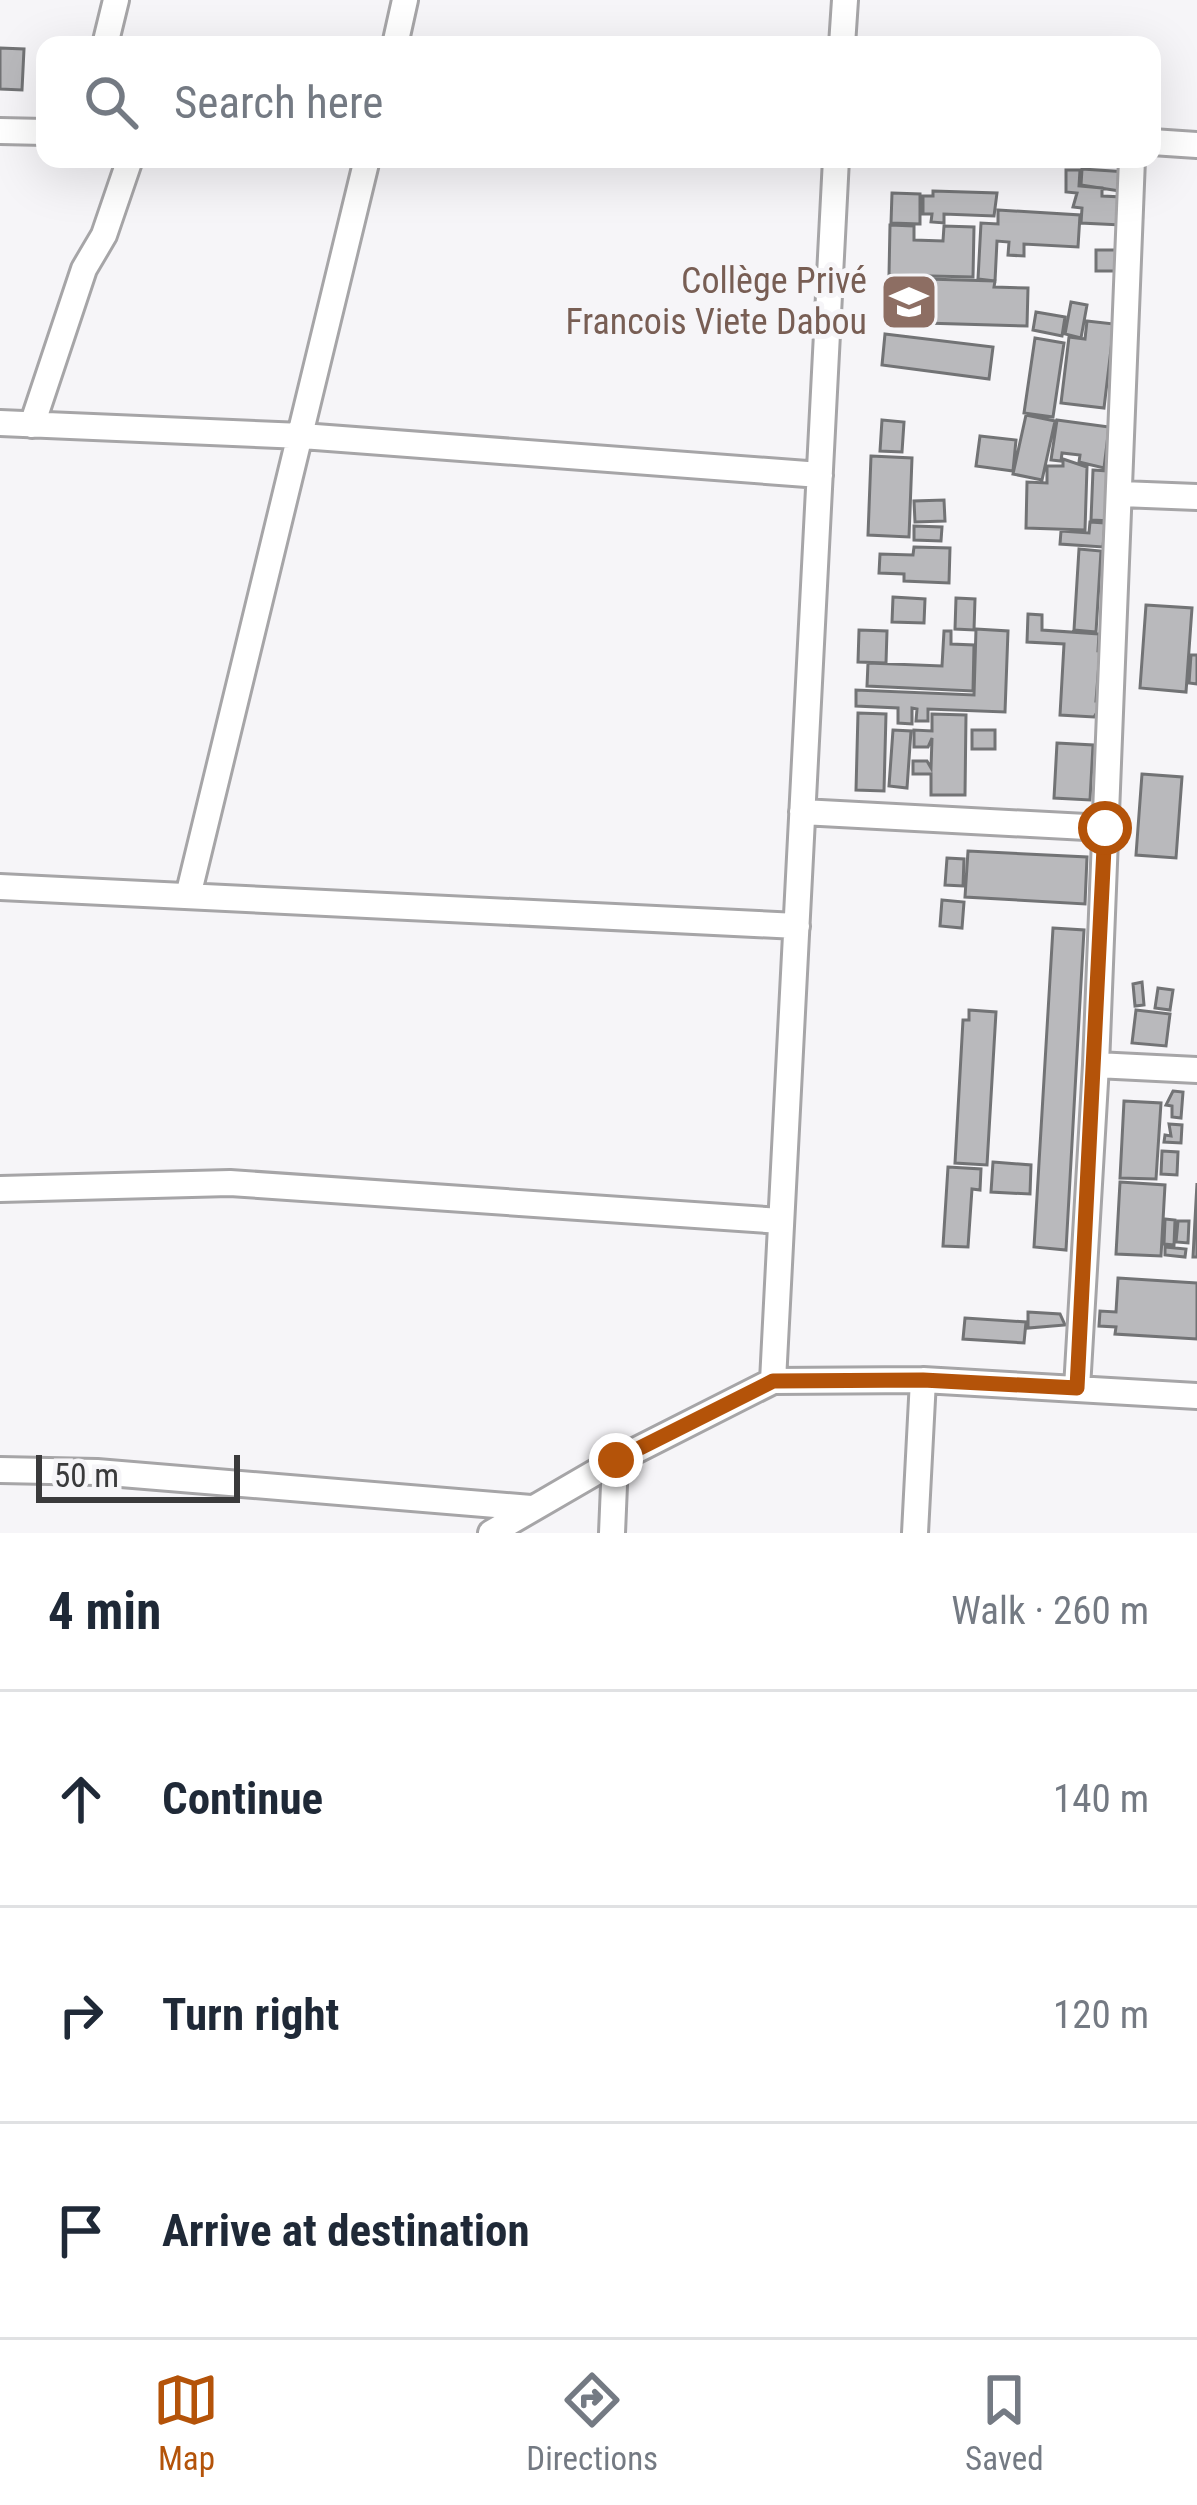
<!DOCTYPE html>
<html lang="en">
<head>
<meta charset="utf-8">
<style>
	:root { --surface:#fff; --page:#f6f6f7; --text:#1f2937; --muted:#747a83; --line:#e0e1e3; --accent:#b45309 }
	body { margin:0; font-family:"Roboto Condensed",sans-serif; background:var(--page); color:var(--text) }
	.scale { position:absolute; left:36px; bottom:30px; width:204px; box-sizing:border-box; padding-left:12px; border:6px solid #3a3a3b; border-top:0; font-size:33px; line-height:42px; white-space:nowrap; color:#3a3a3b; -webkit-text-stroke:9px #f6f5f8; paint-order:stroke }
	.stop { position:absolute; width:36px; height:36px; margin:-27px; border:9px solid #b45309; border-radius:50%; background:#fff }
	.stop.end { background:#b45309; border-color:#fff; box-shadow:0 3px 12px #0008 }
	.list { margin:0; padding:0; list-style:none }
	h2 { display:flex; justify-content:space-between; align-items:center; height:156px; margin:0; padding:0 48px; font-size:51px }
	h2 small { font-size:39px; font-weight:400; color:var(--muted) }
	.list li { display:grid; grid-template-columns:78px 1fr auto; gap:36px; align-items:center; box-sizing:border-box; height:216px; padding:0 48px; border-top:3px solid var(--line) }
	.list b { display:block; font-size:45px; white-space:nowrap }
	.list em { font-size:39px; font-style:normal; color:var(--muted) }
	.icon { flex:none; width:66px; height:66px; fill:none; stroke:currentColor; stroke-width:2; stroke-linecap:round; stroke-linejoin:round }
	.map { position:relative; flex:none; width:1197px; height:1533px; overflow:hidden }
	.search { position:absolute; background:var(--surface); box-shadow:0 12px 48px #0002; left:36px; right:36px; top:36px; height:132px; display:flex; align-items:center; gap:30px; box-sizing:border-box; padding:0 42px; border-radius:24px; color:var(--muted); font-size:45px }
	.sheet { height:804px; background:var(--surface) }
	nav { display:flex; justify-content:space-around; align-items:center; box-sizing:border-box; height:168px; border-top:3px solid var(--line); background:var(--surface); font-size:33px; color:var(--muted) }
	nav a { display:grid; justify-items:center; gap:6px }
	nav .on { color:var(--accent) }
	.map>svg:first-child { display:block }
	.building { fill:#b9b9bc; stroke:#727375; stroke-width:3 }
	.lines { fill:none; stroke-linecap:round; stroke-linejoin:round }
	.street-casing { stroke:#a6a5a7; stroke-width:30 }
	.street { stroke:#fff; stroke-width:24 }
	.route { stroke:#b45309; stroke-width:15 }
	.labels { text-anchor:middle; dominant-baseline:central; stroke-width:10; stroke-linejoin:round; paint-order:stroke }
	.education-label { font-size:36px; fill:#785e54; stroke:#f6f5f8; text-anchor:end }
</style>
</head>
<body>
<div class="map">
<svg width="1197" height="1533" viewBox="0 0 1197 1533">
	<rect width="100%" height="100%" fill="#f6f5f8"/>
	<!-- building -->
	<path class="building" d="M0,48L24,49L22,90L0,89Z
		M1082,169L1127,172L1126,192L1081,185Z
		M1066,170H1080L1079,186L1102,188V196L1122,197L1121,225L1081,223L1082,208L1073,207L1077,193L1066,192Z
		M933,191L997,193L994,216L944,214V223L931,222L932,214H923V196H933Z
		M892,193L920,194V224L891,223Z
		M998,210L1080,215L1078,247L1024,244V256L1008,255L1009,242L997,241L995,281L978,279L981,223L998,224Z
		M890,225L914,226V240L943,241L944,226L974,227L973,277L889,275Z
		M1096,250H1122V271H1096Z
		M892,278L995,281L994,287L1028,288L1027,326L890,322Z
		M1071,302L1087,305L1081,338L1065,334Z
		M1036,312L1065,317L1062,336L1033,330Z
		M1087,321L1114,324L1104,408L1061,403L1069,337L1085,339Z
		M885,334L993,347L989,379L882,365Z
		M1035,338L1064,343L1053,417L1024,413Z
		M1026,415L1055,421L1042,480L1013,474Z
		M882,420L904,422L902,452L880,451Z
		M1057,420L1109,427L1104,468L1079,462L1080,455L1062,453L1061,461L1051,460Z
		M980,436L1016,440L1013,471L976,466Z
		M871,456L912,458L909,537L868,535Z
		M1063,459L1087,467L1085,530L1026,528L1027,482L1047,483V466H1063Z
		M1093,470L1108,471L1113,521L1091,520Z
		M944,500L945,521L915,522L914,501Z
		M1090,522L1105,523L1103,547L1060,544L1061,531L1089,533Z
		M914,526L942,527L941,541L914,540Z
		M914,547L950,548L949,583L904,581V574L879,573L880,554L913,555Z
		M1079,549L1101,551L1096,632L1074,630Z
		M893,597L925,599L924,623L892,622Z
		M956,598L975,599L974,630L955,629Z
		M1146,605L1192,608L1186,692L1140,688Z
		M1028,614L1042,615V630L1099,634L1098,651L1107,652L1106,663H1099L1096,701H1104L1094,717L1060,715L1064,644L1027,642Z
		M976,629L1008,631L1005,712L928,709V721H916L917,709L912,708V724L898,723V708L856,706V690L974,695Z
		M859,630L887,631L886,663L858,662Z
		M944,631H951V644L974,645L973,691L867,686L868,663L942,666Z
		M1191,655H1197V684L1189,683Z
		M858,713L886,714L884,791L856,790Z
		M932,714L966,715L965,795H931V774H913V761H927L931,768L932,738L928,747H914V730L932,731Z
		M893,730L911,731L907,788L889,786Z
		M972,730H995V749H972Z
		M1057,743L1093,745L1090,800L1054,798Z
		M1142,774L1182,777L1176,858L1136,855Z
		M968,851L1087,857L1085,904L965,897Z
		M947,858L964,859L963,886L945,885Z
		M942,900L964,902L962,928L940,926Z
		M1053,928L1084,930L1066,1250L1034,1247Z
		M1142,982L1144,1005L1135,1006L1133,984Z
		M1158,988L1173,990L1170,1010L1155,1008Z
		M969,1010L996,1012L987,1165L955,1163L963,1020H969Z
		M1136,1010L1170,1014L1166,1046L1132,1043Z
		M1173,1091L1183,1092L1181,1118L1172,1117V1106L1166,1105Z
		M1124,1101L1161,1103L1156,1179L1120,1178Z
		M1169,1124L1182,1125L1181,1143L1164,1142L1165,1135L1171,1136Z
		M1162,1151L1178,1152L1177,1175L1161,1174Z
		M993,1162L1031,1165L1030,1194L991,1192Z
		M948,1167L981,1169L980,1190L972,1189L968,1247L943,1246Z
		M1120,1182L1165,1185L1161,1256L1116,1254Z
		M1197,1183V1257H1193Z
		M1165,1219L1175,1220L1174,1245L1164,1244Z
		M1178,1221H1189L1188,1243L1176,1242Z
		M1165,1247L1186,1249L1185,1257L1165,1255Z
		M1118,1278L1197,1283V1339L1115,1334L1116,1327L1099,1326L1100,1311L1116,1312Z
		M1028,1312L1060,1314L1065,1325L1028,1328Z
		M965,1318L1026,1322L1024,1343L963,1339Z"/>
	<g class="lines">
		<!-- street casing -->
		<g class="street-casing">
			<path id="street" d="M105,45L116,0
				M395,45L405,0
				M842,45L845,0
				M0,131L45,132
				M1152,142L1197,145
				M0,423L302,436L820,475
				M32,425L84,269L104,235L130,159
				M1121,494L1197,497
				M802,812L1105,828
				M0,887L797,926
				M188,896L367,159
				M1096,1065L1197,1070
				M0,1189L230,1183L781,1221
				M773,1381L836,159
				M1077,1388L1096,1065L1132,159
				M0,1470L97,1472L531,1508
				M491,1533L615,1461L773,1381L923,1380L1197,1396
				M612,1533L615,1461
				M915,1533L923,1380"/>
		</g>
		<!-- street -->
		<use href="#street" class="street"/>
	</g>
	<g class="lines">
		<!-- route -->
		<path class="route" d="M616,1460L773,1381L923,1380L1077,1388L1105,828"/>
	</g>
	<!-- icons -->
	<defs>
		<g id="school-square" transform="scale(3)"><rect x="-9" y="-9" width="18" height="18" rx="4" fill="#8d6e63" stroke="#f6f5f8"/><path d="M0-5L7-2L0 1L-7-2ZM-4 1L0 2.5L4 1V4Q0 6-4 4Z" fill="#fff"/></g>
	</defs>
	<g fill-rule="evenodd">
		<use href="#school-square" x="909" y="302"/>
	</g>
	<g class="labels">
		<!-- education labels -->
		<g class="education-label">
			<text x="867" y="281">Collège Privé<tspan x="867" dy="41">Francois Viete Dabou</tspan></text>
		</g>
	</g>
</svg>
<div class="scale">50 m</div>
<div class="stop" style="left:1105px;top:828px"></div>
<div class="stop end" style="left:616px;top:1460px"></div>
<div class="search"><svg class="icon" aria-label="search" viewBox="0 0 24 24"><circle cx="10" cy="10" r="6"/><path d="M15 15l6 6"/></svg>Search here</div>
</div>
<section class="sheet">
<h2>4 min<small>Walk · 260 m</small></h2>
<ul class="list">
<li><svg class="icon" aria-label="ahead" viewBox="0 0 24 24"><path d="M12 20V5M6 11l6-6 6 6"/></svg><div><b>Continue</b></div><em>140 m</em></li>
<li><svg class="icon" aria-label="right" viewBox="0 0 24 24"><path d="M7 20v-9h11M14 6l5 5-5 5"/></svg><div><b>Turn right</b></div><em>120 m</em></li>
<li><svg class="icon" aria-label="arrive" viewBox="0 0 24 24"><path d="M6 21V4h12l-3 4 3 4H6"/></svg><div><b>Arrive at destination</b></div></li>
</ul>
</section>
<nav>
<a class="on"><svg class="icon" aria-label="map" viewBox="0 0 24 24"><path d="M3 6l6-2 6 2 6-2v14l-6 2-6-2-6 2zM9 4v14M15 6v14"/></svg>Map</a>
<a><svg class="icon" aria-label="directions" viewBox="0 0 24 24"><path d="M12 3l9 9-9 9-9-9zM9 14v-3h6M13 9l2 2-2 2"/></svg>Directions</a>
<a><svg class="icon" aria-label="saved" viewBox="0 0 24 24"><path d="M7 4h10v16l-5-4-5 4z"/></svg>Saved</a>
</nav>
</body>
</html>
